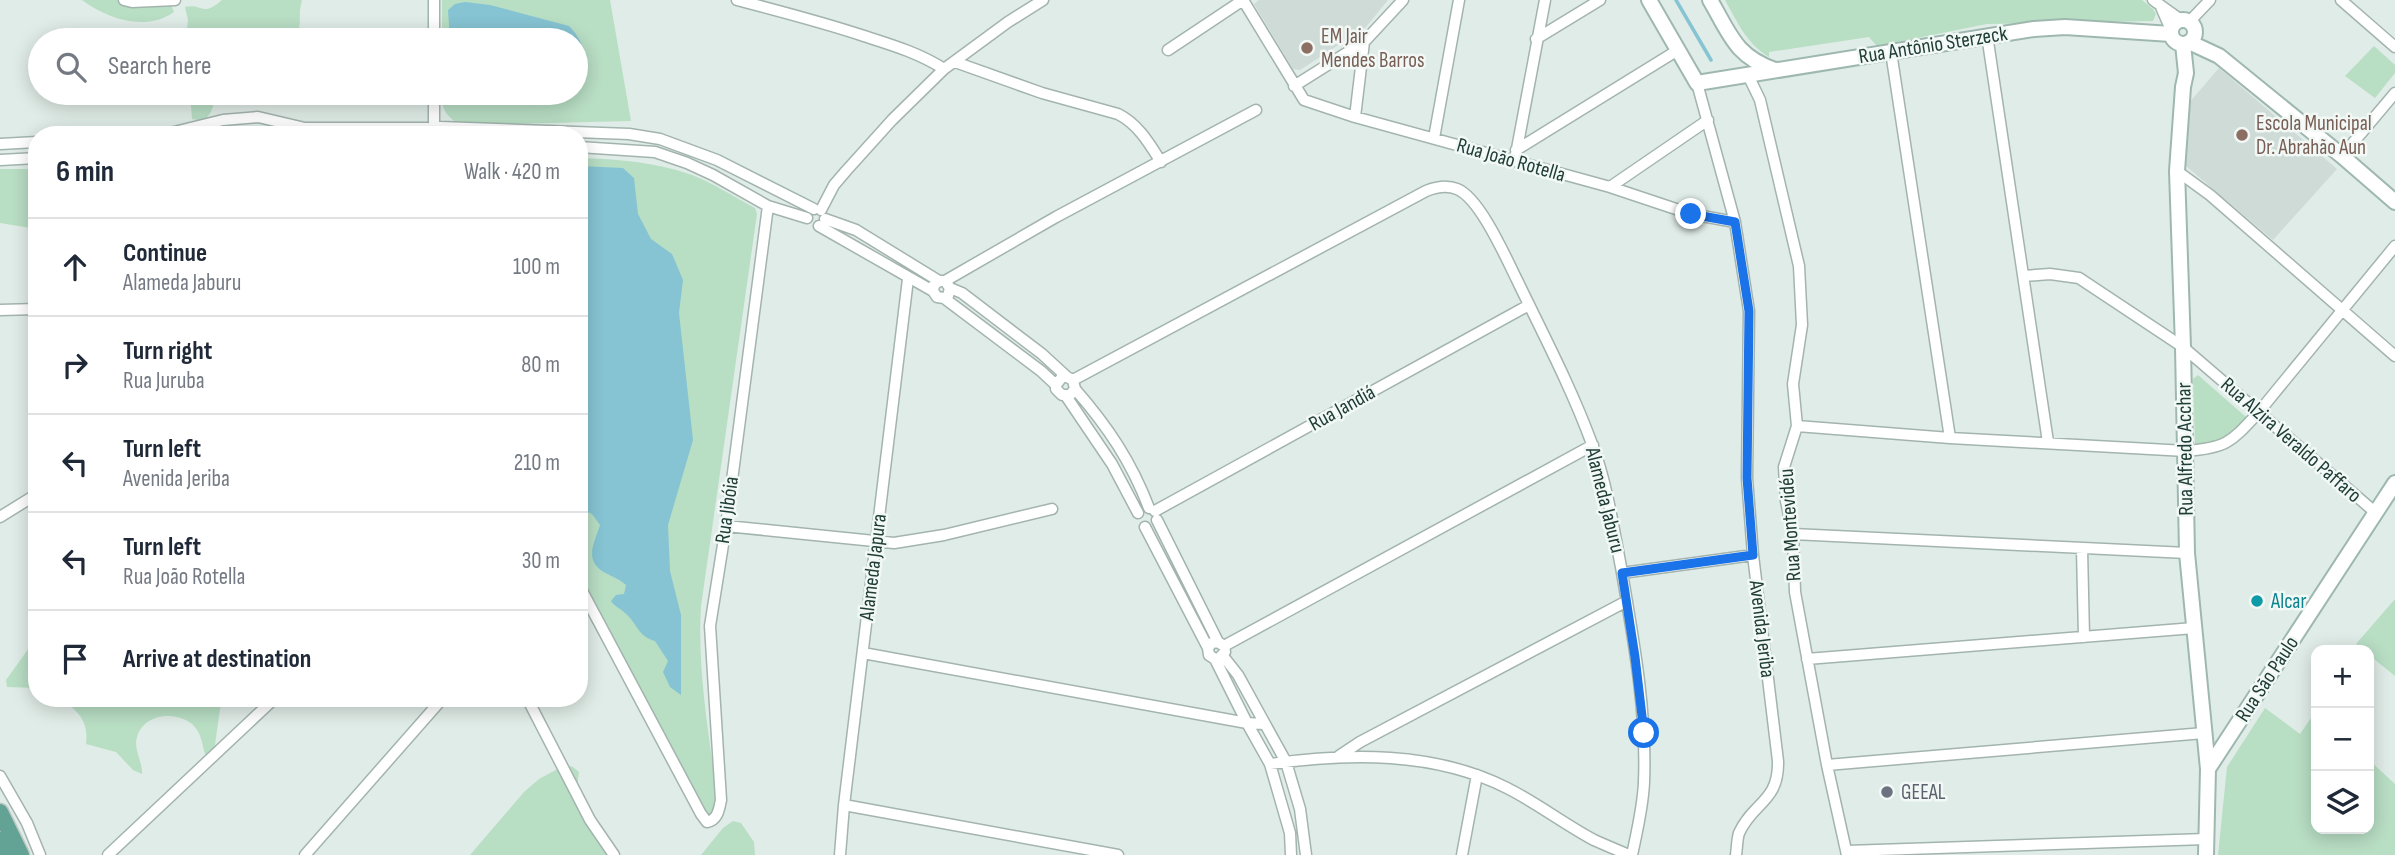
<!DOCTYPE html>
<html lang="en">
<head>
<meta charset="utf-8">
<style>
	:root { --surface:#fff; --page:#f6f6f7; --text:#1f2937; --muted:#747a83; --line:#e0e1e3 }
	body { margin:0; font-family:"Sofia Sans Condensed",sans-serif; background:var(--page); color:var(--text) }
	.controls { position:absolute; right:21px; bottom:21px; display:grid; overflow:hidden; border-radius:14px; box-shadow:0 4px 18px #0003 }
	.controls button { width:63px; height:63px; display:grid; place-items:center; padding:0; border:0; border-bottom:2px solid var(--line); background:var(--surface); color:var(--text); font:35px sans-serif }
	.stop { position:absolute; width:21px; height:21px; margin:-16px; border:5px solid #1a73e8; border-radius:50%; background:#fff }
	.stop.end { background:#1a73e8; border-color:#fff; box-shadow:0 2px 7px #0008 }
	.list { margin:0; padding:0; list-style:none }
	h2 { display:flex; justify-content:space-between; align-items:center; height:91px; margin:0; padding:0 28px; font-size:30px }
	h2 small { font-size:23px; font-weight:400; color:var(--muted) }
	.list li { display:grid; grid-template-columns:46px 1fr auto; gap:21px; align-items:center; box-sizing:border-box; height:98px; padding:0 28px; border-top:2px solid var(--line) }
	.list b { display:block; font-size:26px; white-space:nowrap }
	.list p { margin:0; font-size:23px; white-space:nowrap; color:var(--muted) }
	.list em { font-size:23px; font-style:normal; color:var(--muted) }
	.icon { flex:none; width:38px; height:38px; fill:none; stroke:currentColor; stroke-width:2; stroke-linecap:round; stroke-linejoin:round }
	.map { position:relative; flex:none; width:2395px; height:855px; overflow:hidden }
	.search { position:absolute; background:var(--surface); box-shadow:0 4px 18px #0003; left:28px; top:28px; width:560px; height:77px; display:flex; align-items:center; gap:18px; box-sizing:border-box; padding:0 24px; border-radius:38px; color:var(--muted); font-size:26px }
	.panel { position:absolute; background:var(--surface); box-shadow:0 4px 18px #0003; left:28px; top:126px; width:560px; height:581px; border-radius:28px }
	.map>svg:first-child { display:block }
	.built { fill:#cedbd6 }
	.green { fill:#b8dec4 }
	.water { fill:#86c4d3 }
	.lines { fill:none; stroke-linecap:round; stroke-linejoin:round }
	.stream { stroke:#86c4d3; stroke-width:3.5 }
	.street-casing { stroke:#a3b4ae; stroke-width:13 }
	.secondary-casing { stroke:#9eb8b0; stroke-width:18 }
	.primary-casing { stroke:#c1c9c7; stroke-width:19 }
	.street { stroke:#fff; stroke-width:10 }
	.secondary { stroke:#fff; stroke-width:14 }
	.primary { stroke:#63a395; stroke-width:16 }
	.route { stroke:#1a73e8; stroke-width:9 }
	.education-dot { fill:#8d6e63; stroke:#f1f8f5; stroke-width:2.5 }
	.culture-dot { fill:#0f9aa8; stroke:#f1f8f5; stroke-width:2.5 }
	.worship-dot { fill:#6b7280; stroke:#f1f8f5; stroke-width:2.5 }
	.labels { text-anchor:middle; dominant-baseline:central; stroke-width:5; stroke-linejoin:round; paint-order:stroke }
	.education-label { font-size:21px; fill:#785e54; stroke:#f1f8f5; text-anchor:start }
	.street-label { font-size:21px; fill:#203d36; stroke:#f1f8f5 }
	.culture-label { font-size:21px; fill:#0d838f; stroke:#f1f8f5; text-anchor:start }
	.worship-label { font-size:21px; fill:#5b616d; stroke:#f1f8f5; text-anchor:start }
</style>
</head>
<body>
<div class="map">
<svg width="2395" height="855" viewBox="0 0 2395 855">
	<rect width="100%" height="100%" fill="#e0ece7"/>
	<!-- built -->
	<path class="built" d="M1259,0H1388L1366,27L1300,70L1293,69L1254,4Z
		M2219,68L2337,169L2273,240L2186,166L2188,104Z"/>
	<!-- green -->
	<path class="green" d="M82,0H169L174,12C146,32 107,19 82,0Z
		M222,0H302C297,18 304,24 294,40H186L188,20L185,7C204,3 201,18 222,0Z
		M442,0H610L631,121L463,125C448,120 441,109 441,93H576V40H442Z
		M1725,0H2142L2153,9L2156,14L2153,21L1987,24L1877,46L1869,37L1769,52V57C1747,44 1737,22 1725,0Z
		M2374,46L2395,65V73L2375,98L2345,76Z
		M190,93H216C213,107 211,125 192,119Z
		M579,158C618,159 655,162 692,175C713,183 734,197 755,208L757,214L701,606C697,673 710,739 718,805L712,815H705L635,687L579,579Z
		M0,169H37V229L0,223Z
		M2198,375L2246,417C2233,436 2219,447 2195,445L2193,379Z
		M2395,599V676L2369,655V650H2363L2356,644Z
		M37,643V688L7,687L6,680L29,648Z
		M62,698H224L220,709L214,752L210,756L205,754C202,743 201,732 192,724C175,710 143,714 137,737C133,749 143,762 142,774L133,770L116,752L86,744C89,720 78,713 62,698Z
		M2265,708L2300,734L2315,712L2316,714V829H2369V760L2395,784V855H2218L2227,767Z
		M565,765L573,767L579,772L576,796L616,855H470L524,792L539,779Z
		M733,821L741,823L754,842L755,855H701L723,828Z"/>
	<!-- water -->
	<path class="water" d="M465,2L490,5L569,26C584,41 591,62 576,80V40H450L448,10L455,4Z
		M477,93H545L493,101L486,100Z
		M579,166L623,168L634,178L638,214L651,239L672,254L683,280L679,313L693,440L668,525L670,571L681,615V695L670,687L663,672L668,661L655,641C637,636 638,624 625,613C620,608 615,607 611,601L616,595L624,594L626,585C618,578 610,576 602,571C584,559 595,541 600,525L592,514L579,508Z"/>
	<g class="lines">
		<!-- stream -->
		<path class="stream" d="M1676,0L1711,60"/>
		<!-- street casing -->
		<g class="street-casing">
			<path id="street" d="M124,0L132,2L175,0
				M737,0C779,11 822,22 864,36C892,45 919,53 944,69
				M1243,0L1304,100L1355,117L1610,187L1691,214L1735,222
				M2153,0L2181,20
				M2341,0L2395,47
				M2161,7L2171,30
				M2189,22L2210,0
				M1987,35L2048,442
				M1536,39L1600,0
				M434,40V0
				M1168,50L1243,0
				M1891,52L1950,438
				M955,62L1042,93L1118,114C1138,124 1149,143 1161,162
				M1748,75L1760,100L1799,266L1802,325L1793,384L1797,426L1784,467L1786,501L1793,534L1795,592L1827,765L1847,855
				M1697,83L1735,222L1749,311L1747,478L1753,555L1778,761C1779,802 1753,802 1739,833C1737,839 1737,848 1736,855
				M1294,86L1364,42L1403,0
				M1355,117L1364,42
				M434,124V93
				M440,127L629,134L660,139L717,160L814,209
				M162,135L223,120L258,117L305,128H427
				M1434,138L1459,0
				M0,144L37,142
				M579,147L655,152L687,163L713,175L768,206L807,218
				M1516,150L1678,50
				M1516,154L1545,0
				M2342,156L2395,93
				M0,160L37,158
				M2177,171L2210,195L2395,356
				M1610,187L1708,120
				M821,210L834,185L846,171L892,120L944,69L1008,22L1043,0
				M825,219L856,230L939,281
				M819,226L933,291L937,297L944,298L948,296L950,288L945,281H939L934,285L933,291
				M2024,276L2050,274L2079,278L2183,347L2376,513
				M945,281L1056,217L1256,110
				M950,288L962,293L1042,354L1067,377
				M944,298L1041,371L1056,385V389L1062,395H1070L1075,389L1073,380L1067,377H1062L1056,385
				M0,310L37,309
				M1073,380L1426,191C1436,187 1447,185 1457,189C1480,198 1506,258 1517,280C1543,334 1571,387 1592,444C1607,483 1613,526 1621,567C1633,637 1647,711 1644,782C1643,807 1637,831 1632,855
				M1075,389C1108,427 1131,461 1149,508
				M1066,396L1112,464L1138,513
				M1797,426L1950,438L2186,451C2227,448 2231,442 2258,413L2395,246
				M1155,511L1529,305
				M0,517L37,494
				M1157,520L1218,642
				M726,526L894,543L944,535L1052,509
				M1145,527L1208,648L1209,655L1215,659L1219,658L1225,652L1224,646L1218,642L1212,643L1208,648
				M1793,534L2187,553
				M2082,549L2084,637
				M1622,573L1753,555
				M579,585L701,814L707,822C718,820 719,809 721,800L710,626L726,526L768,206
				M1224,646L1593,445
				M863,653L1247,723L1264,724
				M1223,656L1238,675L1286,762L1300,809L1306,855
				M1215,659L1247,723L1270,764L1290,833L1291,855
				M1807,659L2194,628
				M527,698L590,820L614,855
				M1339,756L1360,742L1627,601
				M1270,764C1348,753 1434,751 1507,788C1537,803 1564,824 1594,840C1605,845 1617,850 1629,855
				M1827,765L2204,733
				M0,776L27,823L40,855
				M844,805L1118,855
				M1847,851L2206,839
				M108,855L275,698
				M305,855L443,698
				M840,855L844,805L908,279
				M1462,855L1477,775"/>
		</g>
		<!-- secondary casing -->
		<g class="secondary-casing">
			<path id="secondary" d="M1649,0L1697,83L2034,29L2065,27L2171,34
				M1710,0C1730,34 1735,56 1775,70
				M2171 32a12 12 0 1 1 24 0a12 12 0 1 1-24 0Z
				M2189,42L2219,56L2342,156L2395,202
				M2183,44L2186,73L2183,87L2177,171L2183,347L2187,553L2208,769L2206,855
				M2208,769L2395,483"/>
		</g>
		<!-- primary casing -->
		<g class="primary-casing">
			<path id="primary" d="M0,812L21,855
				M0,840L6,855"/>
		</g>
		<!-- street -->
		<use href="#street" class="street"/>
		<!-- secondary -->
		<use href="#secondary" class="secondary"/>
		<!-- primary -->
		<use href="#primary" class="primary"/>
	</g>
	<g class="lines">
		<!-- route -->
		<path class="route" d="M1644,733L1635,657L1622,573L1753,555L1747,478L1749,311L1735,222L1691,214"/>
	</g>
	<!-- markers -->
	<g class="education-dot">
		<circle cx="1307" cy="48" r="7"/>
		<circle cx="2242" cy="135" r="7"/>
	</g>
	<circle class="culture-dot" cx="2257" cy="601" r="7"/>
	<circle class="worship-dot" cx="1887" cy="792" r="7"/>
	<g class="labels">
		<!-- education labels -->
		<g class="education-label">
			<text x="1321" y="36">EM Jair<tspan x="1321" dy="24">Mendes Barros</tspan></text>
			<text x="2256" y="123">Escola Municipal<tspan x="2256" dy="24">Dr. Abrahão Aun</tspan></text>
		</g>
		<!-- street labels -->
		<g class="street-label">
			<text transform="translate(1933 45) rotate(-9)">Rua Antônio Sterzeck</text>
			<text transform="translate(1511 160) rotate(16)">Rua João Rotella</text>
			<text transform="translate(1342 408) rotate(-29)">Rua Jandiá</text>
			<text transform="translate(2291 440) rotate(41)">Rua Alzira Veraldo Paffaro</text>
			<text transform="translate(2185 449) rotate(-91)">Rua Alfredo Acchar</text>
			<text transform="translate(1605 500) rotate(76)">Alameda Jaburu</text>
			<text transform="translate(727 510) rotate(-82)">Rua Jibóia</text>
			<text transform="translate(1790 525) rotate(-94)">Rua Montevidéu</text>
			<text transform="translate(873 567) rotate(-83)">Alameda Japura</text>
			<text transform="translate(1762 629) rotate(83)">Avenida Jeriba</text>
			<text transform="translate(2267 679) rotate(-57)">Rua São Paulo</text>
		</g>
		<!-- culture labels -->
		<g class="culture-label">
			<text x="2271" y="601">Alcar</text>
		</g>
		<!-- worship labels -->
		<g class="worship-label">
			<text x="1901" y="792">GEEAL</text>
		</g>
	</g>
</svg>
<div class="controls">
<button>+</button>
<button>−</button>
<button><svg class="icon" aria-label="layers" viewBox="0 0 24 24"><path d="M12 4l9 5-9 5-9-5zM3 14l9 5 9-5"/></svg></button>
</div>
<div class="stop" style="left:1644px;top:733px"></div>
<div class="stop end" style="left:1691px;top:214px"></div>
<div class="search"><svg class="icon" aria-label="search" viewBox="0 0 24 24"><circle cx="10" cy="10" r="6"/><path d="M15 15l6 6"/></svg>Search here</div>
<section class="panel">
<h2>6 min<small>Walk · 420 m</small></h2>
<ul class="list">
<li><svg class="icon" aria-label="ahead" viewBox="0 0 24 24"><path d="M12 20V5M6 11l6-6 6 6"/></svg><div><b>Continue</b><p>Alameda Jaburu</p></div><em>100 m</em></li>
<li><svg class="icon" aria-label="right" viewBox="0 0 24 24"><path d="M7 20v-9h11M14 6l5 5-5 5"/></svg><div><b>Turn right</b><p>Rua Juruba</p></div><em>80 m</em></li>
<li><svg class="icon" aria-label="left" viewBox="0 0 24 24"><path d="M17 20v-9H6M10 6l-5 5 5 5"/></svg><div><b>Turn left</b><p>Avenida Jeriba</p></div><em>210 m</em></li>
<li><svg class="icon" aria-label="left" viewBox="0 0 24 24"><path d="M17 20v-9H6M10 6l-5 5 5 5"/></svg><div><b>Turn left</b><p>Rua João Rotella</p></div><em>30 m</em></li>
<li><svg class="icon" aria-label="arrive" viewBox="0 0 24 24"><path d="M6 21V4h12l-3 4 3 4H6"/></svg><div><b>Arrive at destination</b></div></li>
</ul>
</section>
</div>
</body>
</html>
